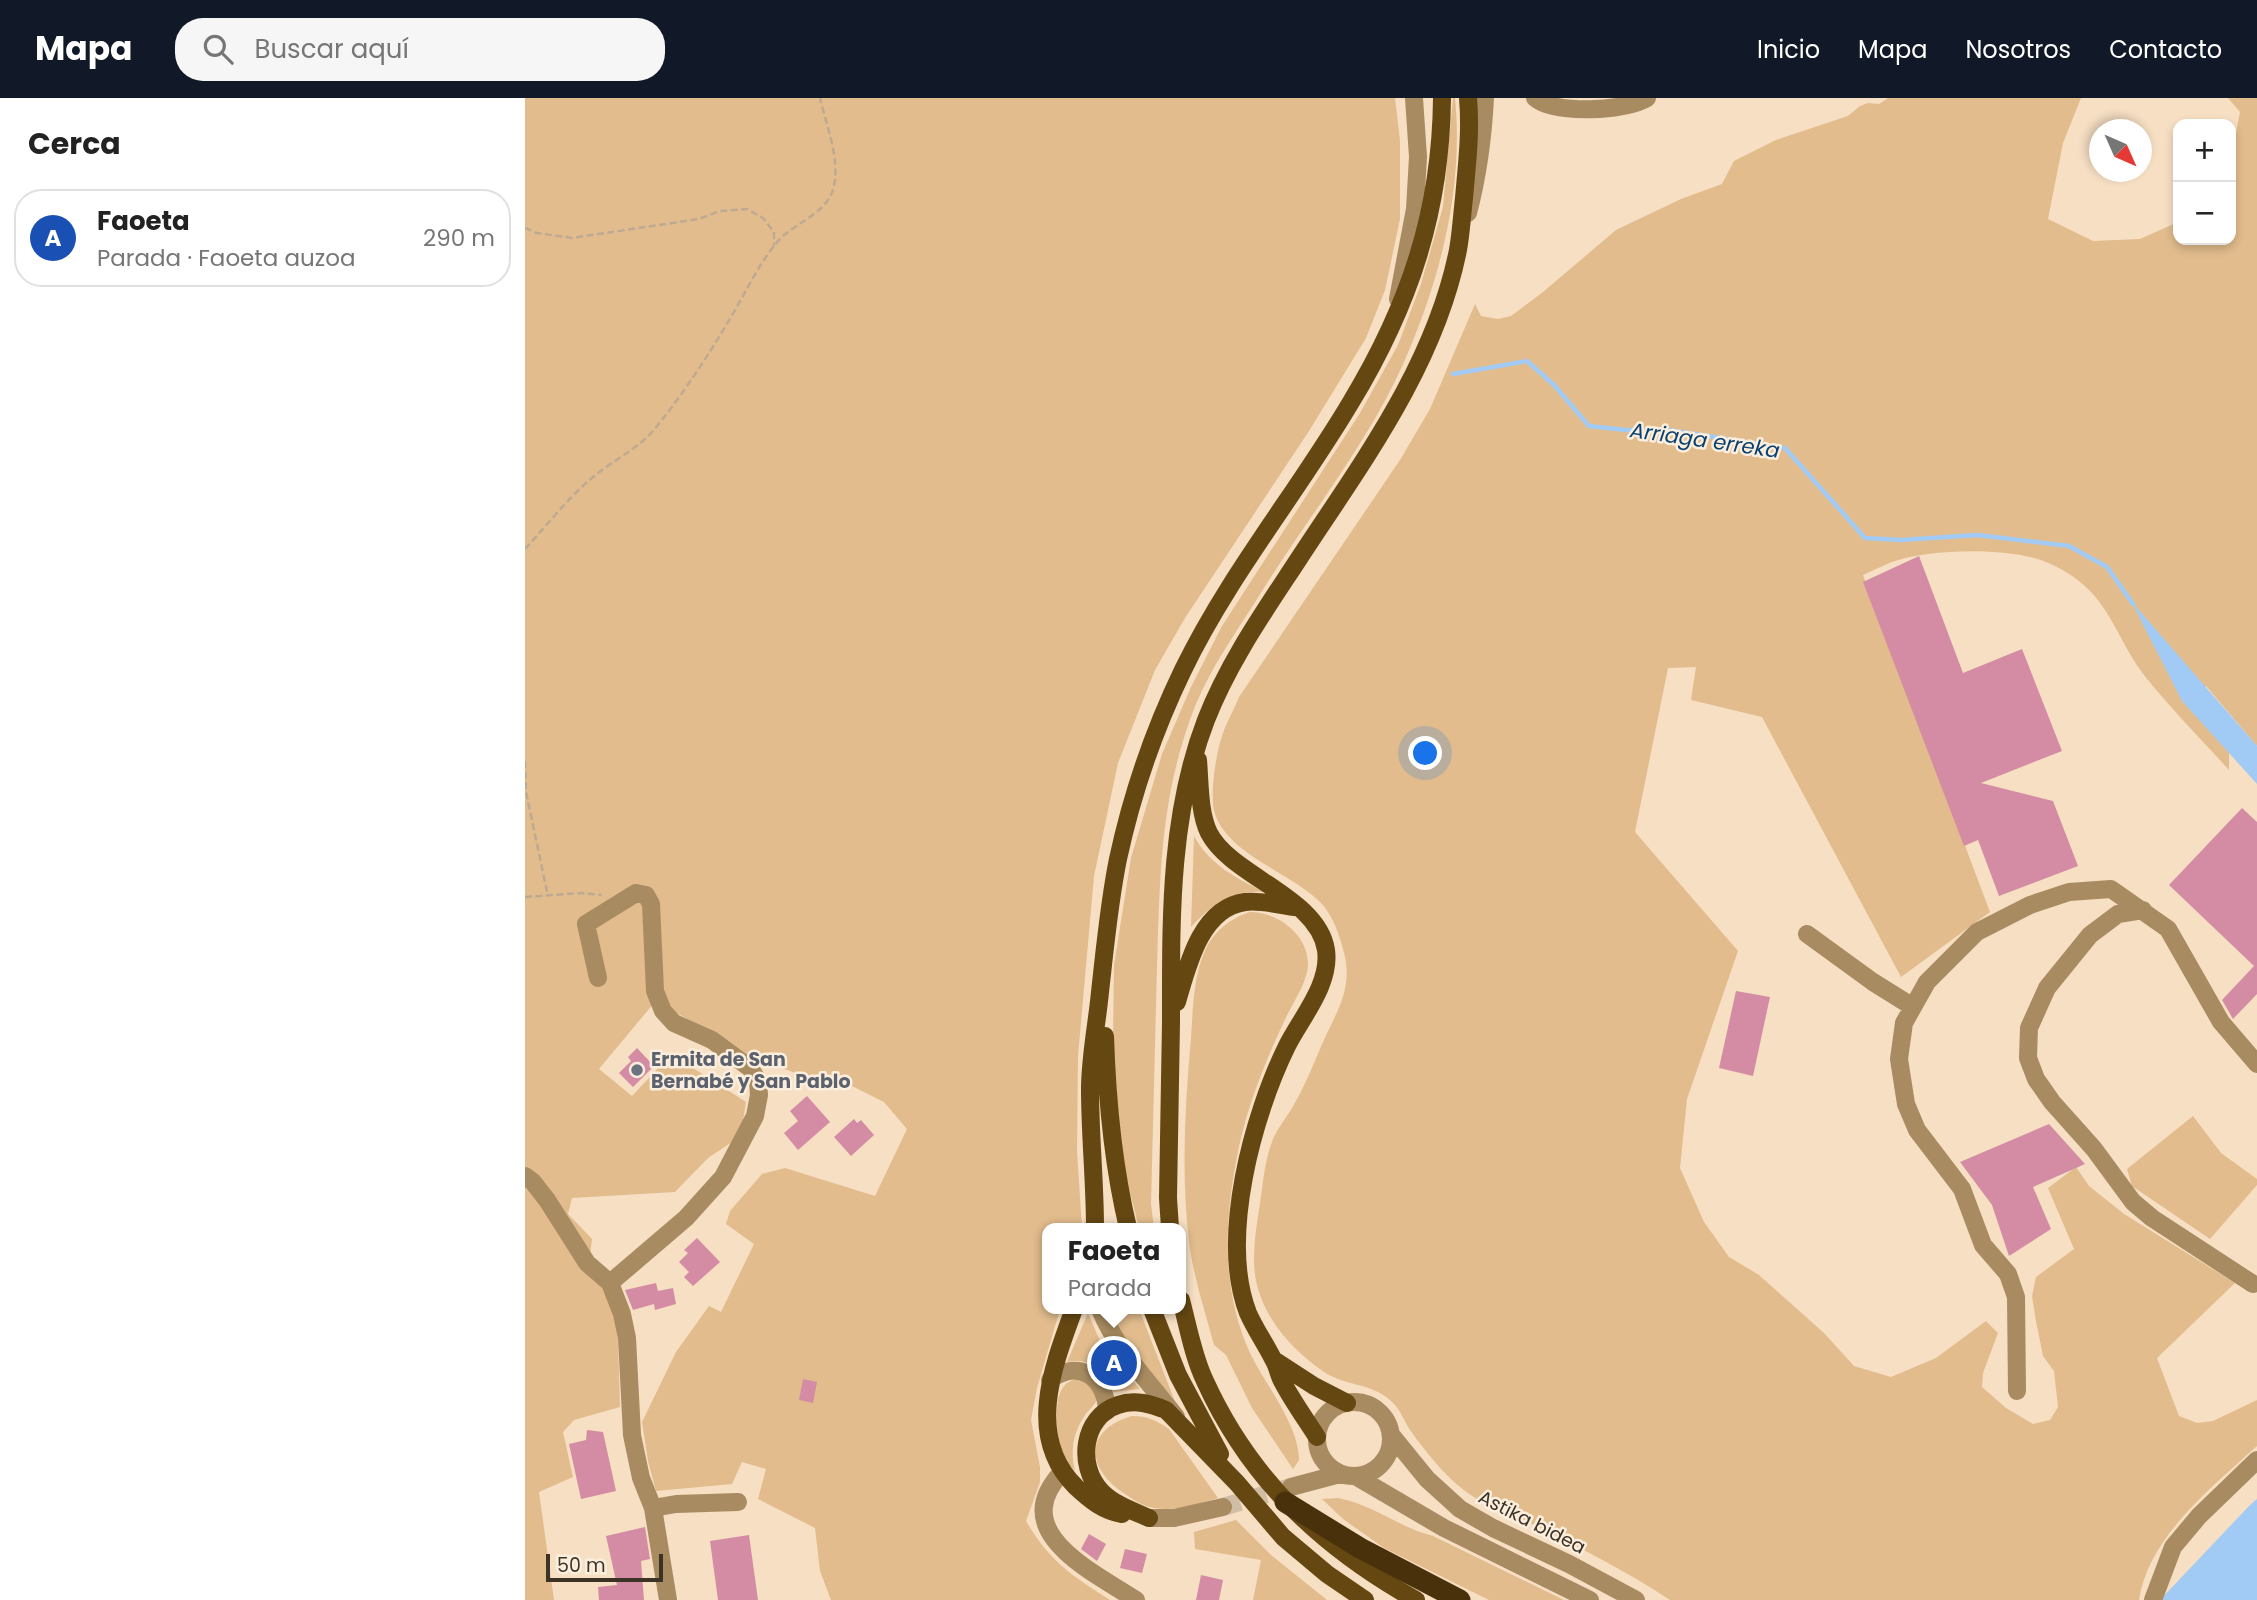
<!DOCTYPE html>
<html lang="es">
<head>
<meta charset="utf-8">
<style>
	:root { --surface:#fff; --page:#f6f6f6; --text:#222; --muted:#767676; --line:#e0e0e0; --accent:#111827 }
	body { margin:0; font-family:Poppins,sans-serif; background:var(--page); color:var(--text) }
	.controls { position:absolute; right:21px; top:21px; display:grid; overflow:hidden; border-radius:14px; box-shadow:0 4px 10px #0003 }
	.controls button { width:63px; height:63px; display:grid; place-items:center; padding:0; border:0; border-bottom:2px solid var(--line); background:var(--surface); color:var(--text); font:35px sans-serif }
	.compass { position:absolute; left:1564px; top:21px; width:63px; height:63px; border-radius:50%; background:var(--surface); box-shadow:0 4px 10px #0003; rotate:135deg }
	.scale { position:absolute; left:21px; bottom:18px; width:117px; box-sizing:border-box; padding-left:7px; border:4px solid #3c3327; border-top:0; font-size:19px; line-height:24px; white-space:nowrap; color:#3c3327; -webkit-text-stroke:5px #fceedd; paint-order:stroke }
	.you { position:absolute; left:901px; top:656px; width:24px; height:24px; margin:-18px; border:5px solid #fff; border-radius:50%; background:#1a73e8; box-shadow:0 0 0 10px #1a73e833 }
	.badge { display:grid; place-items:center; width:46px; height:46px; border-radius:50%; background:var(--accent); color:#fff; font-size:23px; font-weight:700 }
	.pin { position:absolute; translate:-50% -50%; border:4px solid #fff; box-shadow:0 2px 7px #0006 }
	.popup { position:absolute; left:517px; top:1125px; width:144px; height:91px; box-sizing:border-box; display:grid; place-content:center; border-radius:14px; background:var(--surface); filter:drop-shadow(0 2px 5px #0005); font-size:23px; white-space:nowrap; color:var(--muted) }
	.popup b { font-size:26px; color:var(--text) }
	.popup::after { content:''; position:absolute; left:50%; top:100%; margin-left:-14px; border:14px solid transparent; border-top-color:var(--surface) }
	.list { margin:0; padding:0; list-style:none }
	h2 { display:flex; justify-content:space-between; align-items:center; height:91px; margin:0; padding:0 28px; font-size:30px }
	h2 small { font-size:23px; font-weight:400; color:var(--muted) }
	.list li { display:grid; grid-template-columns:46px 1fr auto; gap:21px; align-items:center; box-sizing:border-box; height:98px; margin:0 14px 14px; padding:0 14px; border:2px solid var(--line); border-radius:28px }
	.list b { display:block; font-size:26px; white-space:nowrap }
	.list p { margin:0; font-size:23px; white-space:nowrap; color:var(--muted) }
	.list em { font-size:23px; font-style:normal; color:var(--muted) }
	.icon { flex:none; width:38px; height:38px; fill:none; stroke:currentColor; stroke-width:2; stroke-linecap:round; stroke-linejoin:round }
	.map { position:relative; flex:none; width:1732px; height:1502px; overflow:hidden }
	header { display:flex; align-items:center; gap:42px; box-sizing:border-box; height:98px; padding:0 35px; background:var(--accent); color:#fff }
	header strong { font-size:33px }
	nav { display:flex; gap:38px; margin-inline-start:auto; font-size:24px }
	.search { width:490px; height:63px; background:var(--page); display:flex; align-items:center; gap:18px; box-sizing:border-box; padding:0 24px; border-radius:28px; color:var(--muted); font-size:26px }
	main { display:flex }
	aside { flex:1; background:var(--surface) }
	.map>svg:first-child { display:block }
	.green { fill:#e2bc8d }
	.water { fill:#a1caf4 }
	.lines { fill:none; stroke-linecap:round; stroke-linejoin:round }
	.stream { stroke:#a1caf4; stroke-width:4.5 }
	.building { fill:#d48ca5 }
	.minor-tunnel { stroke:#d1bda4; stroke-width:18; stroke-dasharray:18 9; stroke-linecap:butt }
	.path { stroke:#bdaa93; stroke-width:2.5; stroke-dasharray:7 3.5; stroke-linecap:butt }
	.minor { stroke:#a88b60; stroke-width:18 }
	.major { stroke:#654712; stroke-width:18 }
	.highway { stroke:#48310b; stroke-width:21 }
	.worship-dot { fill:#6b7280; stroke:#fceedd; stroke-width:2.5 }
	.labels { text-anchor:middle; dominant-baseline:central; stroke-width:5; stroke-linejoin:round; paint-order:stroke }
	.worship-label { font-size:19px; font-weight:bold; fill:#5b616d; stroke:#fceedd; text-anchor:start }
	.street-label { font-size:19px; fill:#3c3327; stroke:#fceedd }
	.water-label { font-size:21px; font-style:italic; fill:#074171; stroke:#fceedd }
</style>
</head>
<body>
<header>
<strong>Mapa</strong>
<div class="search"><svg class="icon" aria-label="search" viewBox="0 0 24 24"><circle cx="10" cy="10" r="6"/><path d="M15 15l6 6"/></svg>Buscar aquí</div>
<nav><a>Inicio</a><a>Mapa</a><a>Nosotros</a><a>Contacto</a></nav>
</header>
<main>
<aside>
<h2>Cerca<small></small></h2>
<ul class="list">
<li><span class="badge" style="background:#1a4fb4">A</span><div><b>Faoeta</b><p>Parada · Faoeta auzoa</p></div><em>290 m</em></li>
</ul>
</aside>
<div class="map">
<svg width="1732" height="1502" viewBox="0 0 1732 1502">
	<rect width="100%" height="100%" fill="#f6dfc3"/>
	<!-- green -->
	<path class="green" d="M0,0H870L875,43V121L860,192L841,240L784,333L660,520L630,572L593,665L569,778L553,958L552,1053L557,1130H522V1211H535L512,1290L506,1322L515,1369V1384L501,1423C525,1464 546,1477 585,1502H306L295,1473L290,1430L233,1401L241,1371L217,1364L207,1386L131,1393L123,1363L117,1324L151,1254L184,1208L196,1214L229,1146L201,1126L205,1113L237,1076L260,1070L350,1098L382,1031L359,1004L311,980L278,978L218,955L147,912L139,893L74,971L107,998L137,966L157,963L221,1004L218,1023L207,1044L183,1060L150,1094L47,1100L43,1116L67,1141L65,1157L90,1218L93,1242L95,1309L49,1322L38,1334L48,1379L14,1394L29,1502H0Z
		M928,0H930C939,90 915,182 879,264C845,342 784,418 739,490C713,532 683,572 666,619C635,704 635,780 632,869C630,948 628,1027 626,1106L629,1130H614L595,1055L588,940L589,867L606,760L637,656L666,589L697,528L835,315L873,247L896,186L918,109Z
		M1363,0H1556L1538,45L1523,121L1568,143L1615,141L1653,124V142H1706V60L1715,14L1703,0H1732V648L1681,588L1657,603L1704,654V672C1676,641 1645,610 1619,577C1598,550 1588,516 1564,492C1550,478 1529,465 1509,460C1472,450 1403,451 1367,464C1357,468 1347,473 1338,477L1465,814L1376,879L1237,619L1166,602L1171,569L1143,570L1110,734L1213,853L1162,1001L1155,1070L1179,1124L1204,1159L1234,1177L1299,1235L1329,1268L1366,1279L1411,1260L1461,1223L1473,1235L1458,1275L1457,1289L1481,1310L1508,1326L1525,1322L1533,1309L1529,1273L1518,1258L1511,1223L1507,1198L1511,1179L1549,1151L1523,1090L1551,1069L1564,1088L1599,1116L1710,1185L1632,1260L1654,1318L1672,1325L1688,1323L1732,1302V1348C1688,1388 1623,1439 1614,1502H1145C1097,1470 1043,1444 991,1418C979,1412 964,1408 952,1401C925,1385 903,1357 885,1332C879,1322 874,1309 865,1302C846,1285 820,1288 799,1274C761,1248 728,1208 729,1160C729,1142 732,1124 735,1106C738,1084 740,1061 748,1041C753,1030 761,1020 767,1010C780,988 788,967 798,944C811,915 827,892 820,859C816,840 808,817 795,804C765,774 704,757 690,716C684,698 691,656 697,638C701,625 709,612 714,599L875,362L905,311L950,206L956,218L973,221L986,218L1018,194L1091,132L1156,101L1197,86L1209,63L1251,42L1323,18L1335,8L1343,5L1354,6Z
		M669,738C684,766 712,781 740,794C706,792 689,805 666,829Z
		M725,814C752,814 782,835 783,865C784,883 764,911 757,928C737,971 719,1017 711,1064C699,1128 697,1196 726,1257C741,1288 774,1327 774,1362L768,1371L727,1310L701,1257L689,1247C680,1213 668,1178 664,1143C656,1075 660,1008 666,940C668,912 668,881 679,855C687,835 705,820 725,814Z
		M1668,1018L1696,1055L1732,1081V1087L1685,1141L1607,1088L1602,1071Z
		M582,1211H614L649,1301C627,1275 594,1242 582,1211Z
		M563,1215L575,1243L615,1291L588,1294C581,1273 565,1259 542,1264Z
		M550,1281L562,1284L573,1298C571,1307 565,1310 560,1317C548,1335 545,1353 550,1373C548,1370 544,1368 542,1365C532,1350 526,1300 540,1287C541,1285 548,1282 550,1281Z
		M607,1318C622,1318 631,1322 644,1331L693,1400C672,1406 651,1414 629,1410C617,1408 609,1402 600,1396C560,1370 559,1332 607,1318Z
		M813,1400C849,1407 873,1429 908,1438L1039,1502H964L859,1450L818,1421L797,1401Z
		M711,1422L746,1457L802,1502H728L736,1462L670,1451L669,1434Z"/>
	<!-- water -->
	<path class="water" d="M1606,503L1732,648V686L1657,603Z
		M1732,1401V1502H1635L1725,1407Z"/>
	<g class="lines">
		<!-- stream -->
		<path class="stream" d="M928,276L1002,263L1029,287L1064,328L1101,332H1144L1260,350L1340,440L1376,442L1452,437L1544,448L1582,469L1608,506"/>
	</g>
	<!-- building -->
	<path class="building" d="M1394,458L1438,575L1497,551L1537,653L1456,685L1528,703L1553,768L1474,798L1453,742L1439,748L1338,484Z
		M1717,710L1732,724V896L1708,921L1697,902L1729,868L1644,787Z
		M1211,893L1245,899L1228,978L1194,970Z
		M112,950L129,968L108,989L94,975L106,963L103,959Z
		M282,998L305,1024L273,1052L259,1035L273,1023L265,1013Z
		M329,1021L332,1025L336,1022L349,1037L326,1058L309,1039Z
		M1524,1026L1560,1066L1508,1089L1526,1131L1484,1158L1467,1107L1435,1064Z
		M172,1140L195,1164L168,1188L159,1179L164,1174L154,1164L163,1155L159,1152Z
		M131,1185L133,1193L148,1190L151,1206L130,1212L129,1206L108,1212L100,1192Z
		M278,1281L292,1284L288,1305L274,1302Z
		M62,1332L78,1334L91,1393L56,1401L44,1346L61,1342Z
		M120,1429L125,1461L116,1463L119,1502H74L73,1489L92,1487L81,1438Z
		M564,1436L581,1446L572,1463L556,1451Z
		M224,1437L233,1502H193L185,1443Z
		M600,1451L622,1456L617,1475L595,1470Z
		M676,1477L698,1482L694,1502H671Z"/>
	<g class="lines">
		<!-- minor-tunnel -->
		<path class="minor-tunnel" d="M698,1409L766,1389"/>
		<!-- path -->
		<path class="path" d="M0,130L12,135L47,140L174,121L195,113L222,111L238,120L249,134V148
			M0,451C23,426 46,396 73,375C91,361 113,350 128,333C157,298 183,258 206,219C221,194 234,165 253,143C270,124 303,116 309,88C315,61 301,26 295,0
			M0,663L1,694L23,798
			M0,799L56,795L77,797"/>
		<!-- minor -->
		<path class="minor" d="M1010,0C1030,17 1101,13 1122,0
			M943,115C953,77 958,39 960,0
			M873,201L890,111L893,59L889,0
			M1618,812L1593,816L1565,837L1522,890L1504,930L1503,960L1511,981L1527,1004L1569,1051L1608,1104L1627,1120L1728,1186
			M1282,836L1348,884L1388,909
			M73,880L61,826L111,795L121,797L126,806L130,893L138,913L149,925L187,942L225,970L233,983L234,997L230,1018L198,1079L161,1120L85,1185
			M0,1078L8,1084L22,1102L62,1165L85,1185L97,1216L102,1240L107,1337L116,1380L128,1410L143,1502
			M575,1211C592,1253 624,1283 651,1319
			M525,1282C554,1260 581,1280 582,1313
			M1492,1293L1491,1199L1483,1176L1458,1147L1437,1091L1392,1032L1381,1006L1374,961L1379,925L1402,884L1452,834L1505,807L1544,794L1586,791L1643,831L1696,924L1732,966
			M792 1341a37 37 0 1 1 74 0a37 37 0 1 1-74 0Z
			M867,1338L902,1381L935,1411L968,1430L1044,1466L1111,1502
			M538,1373C480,1434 567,1473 611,1502
			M832,1379L919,1430L1065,1502
			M766,1389L815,1376
			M128,1410L151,1406L213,1404
			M624,1420H649L698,1409
			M1628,1502L1648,1449L1674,1418L1732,1362"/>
		<!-- major -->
		<path class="major" d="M673,662C675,685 674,715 684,735C706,778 793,799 801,852C806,886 776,920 762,948C728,1017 694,1140 723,1215C730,1231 740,1245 748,1261C752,1267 753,1274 756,1281C766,1301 780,1320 792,1339
			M652,904C662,870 675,810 720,804C736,802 754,807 770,809
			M580,938C582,1003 588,1067 603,1130
			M570,1130C570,1084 565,1037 565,991C565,959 572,926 575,894C580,850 584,805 593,761C607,696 629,632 658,572C704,477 772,395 826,304C884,208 916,114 917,0
			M645,1130L643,1100C644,1041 645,982 646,924C646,822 644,718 681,622C704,563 741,511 775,459C838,363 910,267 933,152C936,135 937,117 939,100C942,66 946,34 943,0
			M656,1202C663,1228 668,1258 680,1283C725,1382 798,1450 891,1502
			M549,1211C528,1268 500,1339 551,1389C565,1402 578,1413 597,1416
			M627,1211L653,1277L695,1356
			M749,1262L789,1288L822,1305
			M624,1420C608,1413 588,1406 576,1393C552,1368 557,1319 593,1307C610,1301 626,1306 641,1312L712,1385L758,1439L802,1476L840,1502"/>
		<!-- highway -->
		<path class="highway" d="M760,1404L835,1450L935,1502"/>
	</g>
	<!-- markers -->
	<circle class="worship-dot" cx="112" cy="972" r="7"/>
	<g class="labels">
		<!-- worship labels -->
		<g class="worship-label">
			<text x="126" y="961">Ermita de San<tspan x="126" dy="22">Bernabé y San Pablo</tspan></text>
		</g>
		<!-- street labels -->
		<g class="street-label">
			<text transform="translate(1007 1424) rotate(27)">Astika bidea</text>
		</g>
		<!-- water labels -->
		<g class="water-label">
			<text transform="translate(1180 342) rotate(8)">Arriaga erreka</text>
		</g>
	</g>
</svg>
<div class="controls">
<button>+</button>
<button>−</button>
</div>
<svg class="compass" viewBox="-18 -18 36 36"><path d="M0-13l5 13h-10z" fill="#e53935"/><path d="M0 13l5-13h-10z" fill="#767676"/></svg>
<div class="scale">50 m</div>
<div class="you"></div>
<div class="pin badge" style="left:589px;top:1265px;background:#1a4fb4">A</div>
<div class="popup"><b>Faoeta</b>Parada</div>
</div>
</main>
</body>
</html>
